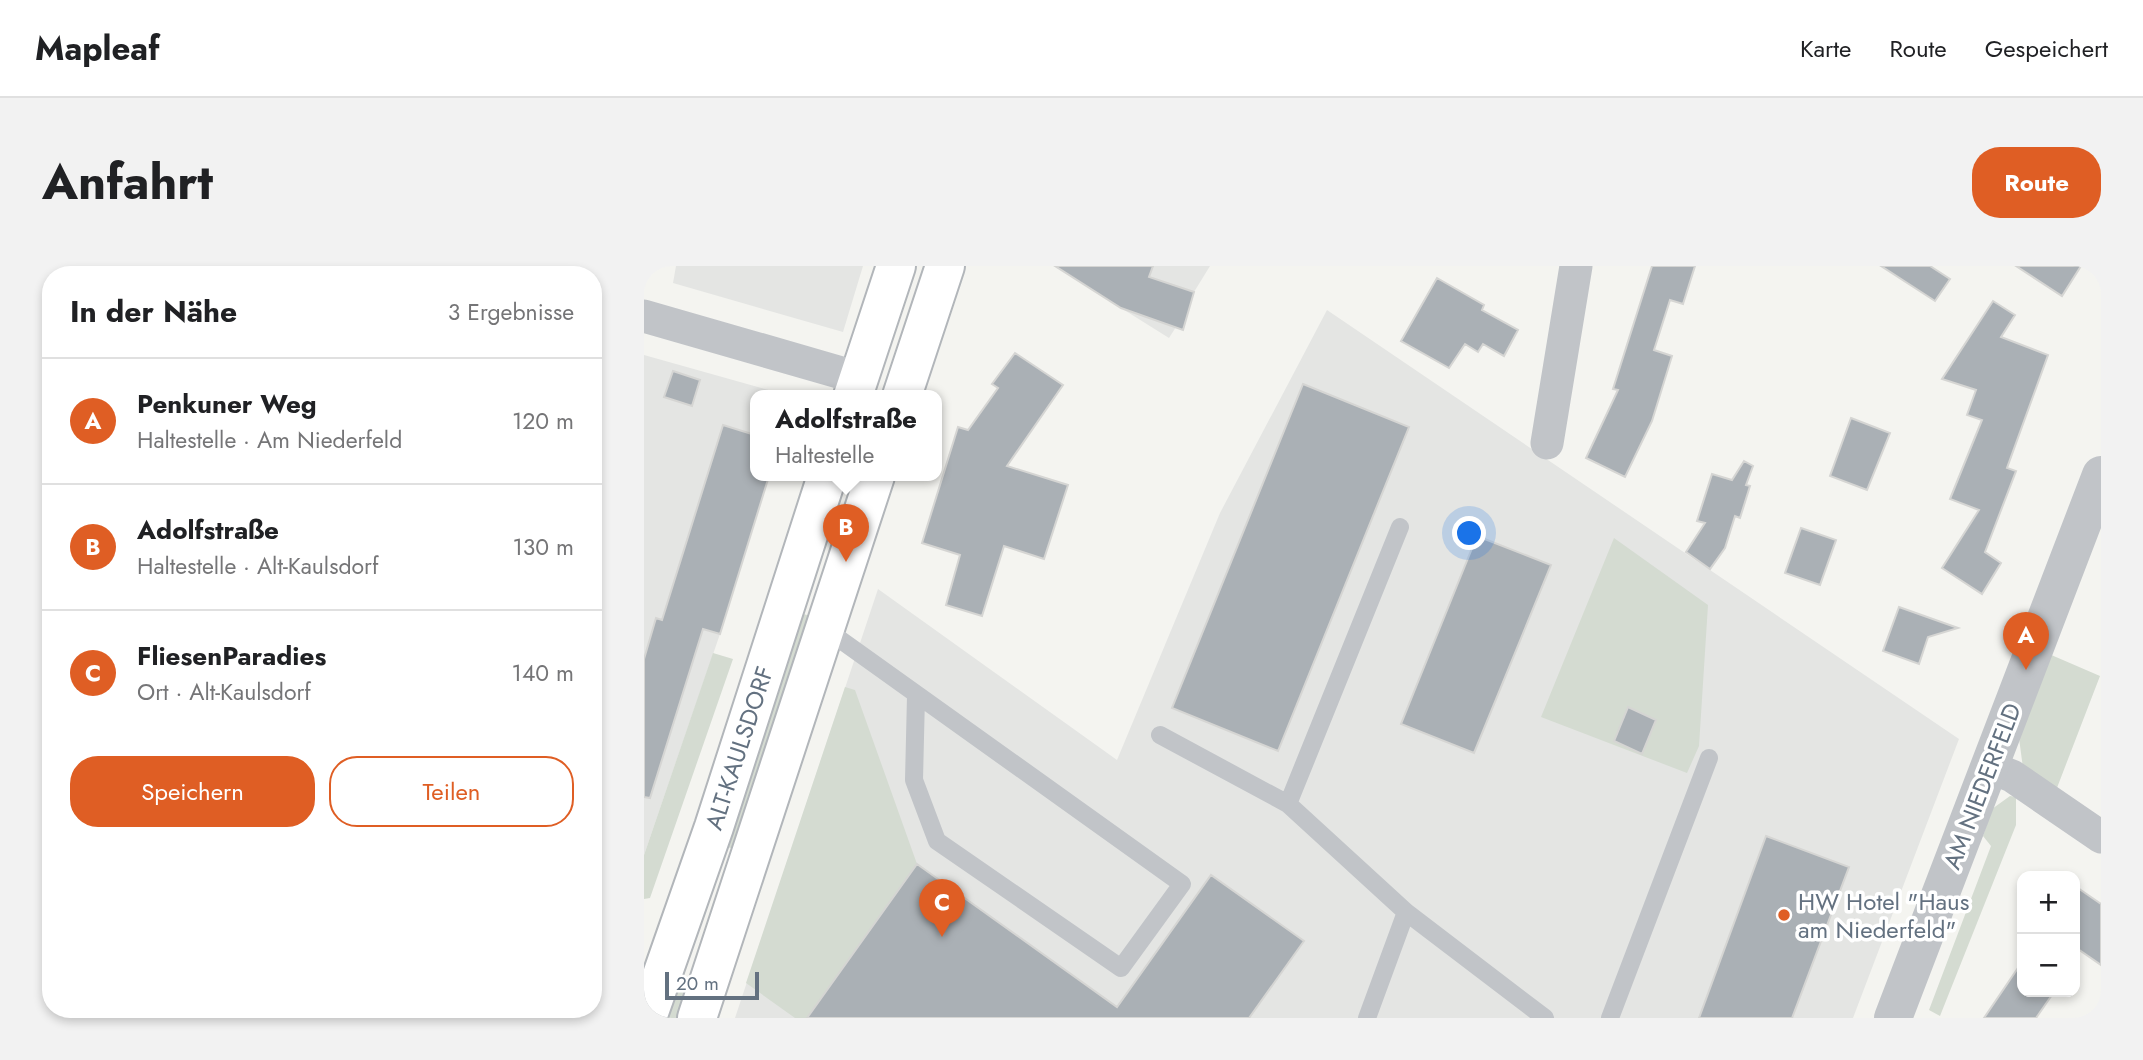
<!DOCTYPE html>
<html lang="de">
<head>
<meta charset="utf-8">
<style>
	:root { --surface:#fff; --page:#f2f2f2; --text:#202124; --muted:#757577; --line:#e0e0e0; --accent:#df5e24 }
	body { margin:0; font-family:Jost,sans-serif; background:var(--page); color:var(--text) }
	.controls { position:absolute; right:21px; bottom:21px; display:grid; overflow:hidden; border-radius:14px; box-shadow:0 4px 10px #0003 }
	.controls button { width:63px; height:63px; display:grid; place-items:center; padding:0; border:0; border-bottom:2px solid var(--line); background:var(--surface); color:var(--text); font:35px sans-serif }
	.scale { position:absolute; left:21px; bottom:18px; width:94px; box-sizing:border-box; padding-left:7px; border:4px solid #637180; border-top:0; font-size:19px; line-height:24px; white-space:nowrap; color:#637180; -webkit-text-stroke:5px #fff; paint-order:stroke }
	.you { position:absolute; left:826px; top:268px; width:24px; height:24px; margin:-18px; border:5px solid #fff; border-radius:50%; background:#1a73e8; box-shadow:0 0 0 10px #1a73e833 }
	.badge { display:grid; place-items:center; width:46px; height:46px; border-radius:50%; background:var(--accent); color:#fff; font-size:23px; font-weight:700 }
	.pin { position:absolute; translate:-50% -58px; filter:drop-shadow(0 2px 4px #0008) }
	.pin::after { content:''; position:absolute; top:37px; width:24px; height:21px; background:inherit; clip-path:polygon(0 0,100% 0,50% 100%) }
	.popup { position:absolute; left:106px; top:124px; width:192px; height:91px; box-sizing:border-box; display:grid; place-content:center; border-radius:14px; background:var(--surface); filter:drop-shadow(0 2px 5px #0005); font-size:23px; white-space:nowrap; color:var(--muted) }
	.popup b { font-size:26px; color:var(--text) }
	.popup::after { content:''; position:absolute; left:50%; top:100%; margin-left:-14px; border:14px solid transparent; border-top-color:var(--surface) }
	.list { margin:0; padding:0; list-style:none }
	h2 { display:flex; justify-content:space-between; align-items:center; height:91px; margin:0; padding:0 28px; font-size:30px }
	h2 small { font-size:23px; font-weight:400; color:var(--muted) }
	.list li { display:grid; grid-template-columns:46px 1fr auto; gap:21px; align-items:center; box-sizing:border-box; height:126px; padding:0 28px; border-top:2px solid var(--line) }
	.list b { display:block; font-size:26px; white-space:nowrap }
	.list p { margin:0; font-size:23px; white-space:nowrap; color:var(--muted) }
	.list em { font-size:23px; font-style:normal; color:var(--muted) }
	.actions { display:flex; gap:14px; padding:21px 28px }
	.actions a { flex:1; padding:16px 0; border:2px solid var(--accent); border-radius:28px; text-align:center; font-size:24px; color:var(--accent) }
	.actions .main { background:var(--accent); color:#fff }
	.map { position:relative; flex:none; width:1457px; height:752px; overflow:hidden; border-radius:28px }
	header { display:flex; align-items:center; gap:42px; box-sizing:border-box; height:98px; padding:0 35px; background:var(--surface); border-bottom:2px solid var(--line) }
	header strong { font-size:33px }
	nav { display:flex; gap:38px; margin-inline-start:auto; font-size:24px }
	.intro { display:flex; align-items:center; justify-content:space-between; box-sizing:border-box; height:168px; padding:0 42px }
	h1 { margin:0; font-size:49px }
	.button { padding:18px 32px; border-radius:28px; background:var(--accent); color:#fff; font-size:24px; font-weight:700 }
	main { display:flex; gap:42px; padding:0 42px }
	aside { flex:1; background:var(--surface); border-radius:28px; box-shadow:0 4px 10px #0003 }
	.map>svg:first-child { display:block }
	.built { fill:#e4e5e3 }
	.green { fill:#d4dbd1 }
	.building { fill:#aab0b5; stroke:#d5d5d3; stroke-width:2 }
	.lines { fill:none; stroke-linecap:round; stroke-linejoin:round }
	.primary-casing { stroke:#b2b6ba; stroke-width:42 }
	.service { stroke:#c1c4c8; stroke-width:18 }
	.minor { stroke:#c1c4c8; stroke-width:33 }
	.tertiary { stroke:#c1c4c8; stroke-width:38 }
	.primary { stroke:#fff; stroke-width:38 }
	.poi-dot { fill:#df5e24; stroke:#fff; stroke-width:2.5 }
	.labels { text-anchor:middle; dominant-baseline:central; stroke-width:7; stroke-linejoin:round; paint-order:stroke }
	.street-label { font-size:24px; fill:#637180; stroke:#fff }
	.poi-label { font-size:24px; fill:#637180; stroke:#fff; text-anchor:start }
</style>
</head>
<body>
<header>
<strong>Mapleaf</strong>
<nav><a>Karte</a><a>Route</a><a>Gespeichert</a></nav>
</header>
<div class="intro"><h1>Anfahrt</h1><a class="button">Route</a></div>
<main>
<aside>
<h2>In der Nähe<small>3 Ergebnisse</small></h2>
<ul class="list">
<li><span class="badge">A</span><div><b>Penkuner Weg</b><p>Haltestelle · Am Niederfeld</p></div><em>120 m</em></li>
<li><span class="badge">B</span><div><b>Adolfstraße</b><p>Haltestelle · Alt-Kaulsdorf</p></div><em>130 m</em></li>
<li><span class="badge">C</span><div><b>FliesenParadies</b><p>Ort · Alt-Kaulsdorf</p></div><em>140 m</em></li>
</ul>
<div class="actions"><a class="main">Speichern</a><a>Teilen</a></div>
</aside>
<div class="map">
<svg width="1457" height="752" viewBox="0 0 1457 752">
	<rect width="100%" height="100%" fill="#f4f4f0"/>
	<!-- built -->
	<path class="built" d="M32,0H219L199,66L29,17Z
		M410,0H566L550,26L539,64L532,61L525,72Z
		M683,44L1315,473L1209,752H91L234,323L473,494L576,247Z
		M0,89L146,130H111V210H125L76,368L0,589Z"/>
	<!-- green -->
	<path class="green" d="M970,272L1064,339L1055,480L1043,507L897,451Z
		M159,348L167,350L90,583L80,580Z
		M69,387L89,393L6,632L0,633V589Z
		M1405,388L1456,410L1411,527L1379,502L1375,472Z
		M201,421L211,424L273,598L164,752H151L102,717Z
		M1366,530L1372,531V559L1296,750L1285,744L1347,580L1339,570L1348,543Z
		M47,709L34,752H22L33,716Z"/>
	<!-- building -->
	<path class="building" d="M411,0H509L505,11L550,26L539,64L477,42Z
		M1008,0H1051L1039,38L1026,34L1010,84L1028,90L1008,155L981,211L942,192L974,124L969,123Z
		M1237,0H1286L1306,13L1291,35Z
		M1372,0H1437L1418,30Z
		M793,12L840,39L838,44L874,64L860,90L839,78L834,86L821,78L805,102L757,75Z
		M1349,35L1371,49L1357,71L1404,89L1363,202L1372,205L1341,286L1357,297L1338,328L1298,302L1335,244L1306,233L1338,154L1323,149L1332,124L1298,113Z
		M371,87L419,119L363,200L424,219L400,293L360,280L338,350L302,339L316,289L278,277L314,161L324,164L354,122L348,118Z
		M29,105L56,114L48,140L20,131Z
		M659,118L765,161L634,485L528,442Z
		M1207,152L1246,167L1223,224L1186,210Z
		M79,159L111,169V210H125L76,368L59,363L6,532L0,531V393L12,352L18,354Z
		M1100,195L1109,200L1102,219L1106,220L1096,252L1091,250L1081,282L1066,303L1042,286L1061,257L1053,255L1068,208L1088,214Z
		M1157,262L1192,274L1176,319L1141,307Z
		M833,270L907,299L830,487L757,458Z
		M1255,341L1314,362L1284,371L1275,398L1239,385Z
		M984,441L1012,454L998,488L970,475Z
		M1122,570L1205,601L1148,752H1055Z
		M273,598L473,741L567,609L660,675L605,752H163Z
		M1431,620L1457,638V699L1431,681Z
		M1378,696V726H1410L1392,752H1340Z"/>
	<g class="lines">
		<!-- primary casing -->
		<g class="primary-casing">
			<path id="primary" d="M209,130L252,0
				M258,130L301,0
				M3,752L70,561L183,210
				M53,752L231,210"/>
		</g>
		<!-- service -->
		<path class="service" d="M180,362L538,618L477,702L293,575L270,514L272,430
			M516,469L644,538L762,646L901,752
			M644,538L756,261
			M723,752L762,646
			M966,752L1065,492"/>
		<!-- minor -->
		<path class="minor" d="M0,50L215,112
			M903,177L932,0
			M1345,501L1368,510L1457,571"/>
		<!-- tertiary -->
		<path class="tertiary" d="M1249,752L1457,209"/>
		<!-- primary -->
		<use href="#primary" class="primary"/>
	</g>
	<!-- markers -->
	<circle class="poi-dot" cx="1140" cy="649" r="7"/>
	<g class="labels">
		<!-- street labels -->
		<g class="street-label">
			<text transform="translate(95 482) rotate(-72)">ALT-KAULSDORF</text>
			<text transform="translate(1338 520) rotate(-69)">AM NIEDERFELD</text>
		</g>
		<!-- poi labels -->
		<g class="poi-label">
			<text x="1154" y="635">HW Hotel "Haus<tspan x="1154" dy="28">am Niederfeld"</tspan></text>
		</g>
	</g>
</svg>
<div class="controls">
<button>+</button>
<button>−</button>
</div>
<div class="scale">20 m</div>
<div class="you"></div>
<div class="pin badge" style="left:1382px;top:404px">A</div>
<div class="pin badge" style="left:202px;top:296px">B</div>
<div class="popup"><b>Adolfstraße</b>Haltestelle</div>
<div class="pin badge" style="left:298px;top:671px">C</div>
</div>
</main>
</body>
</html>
